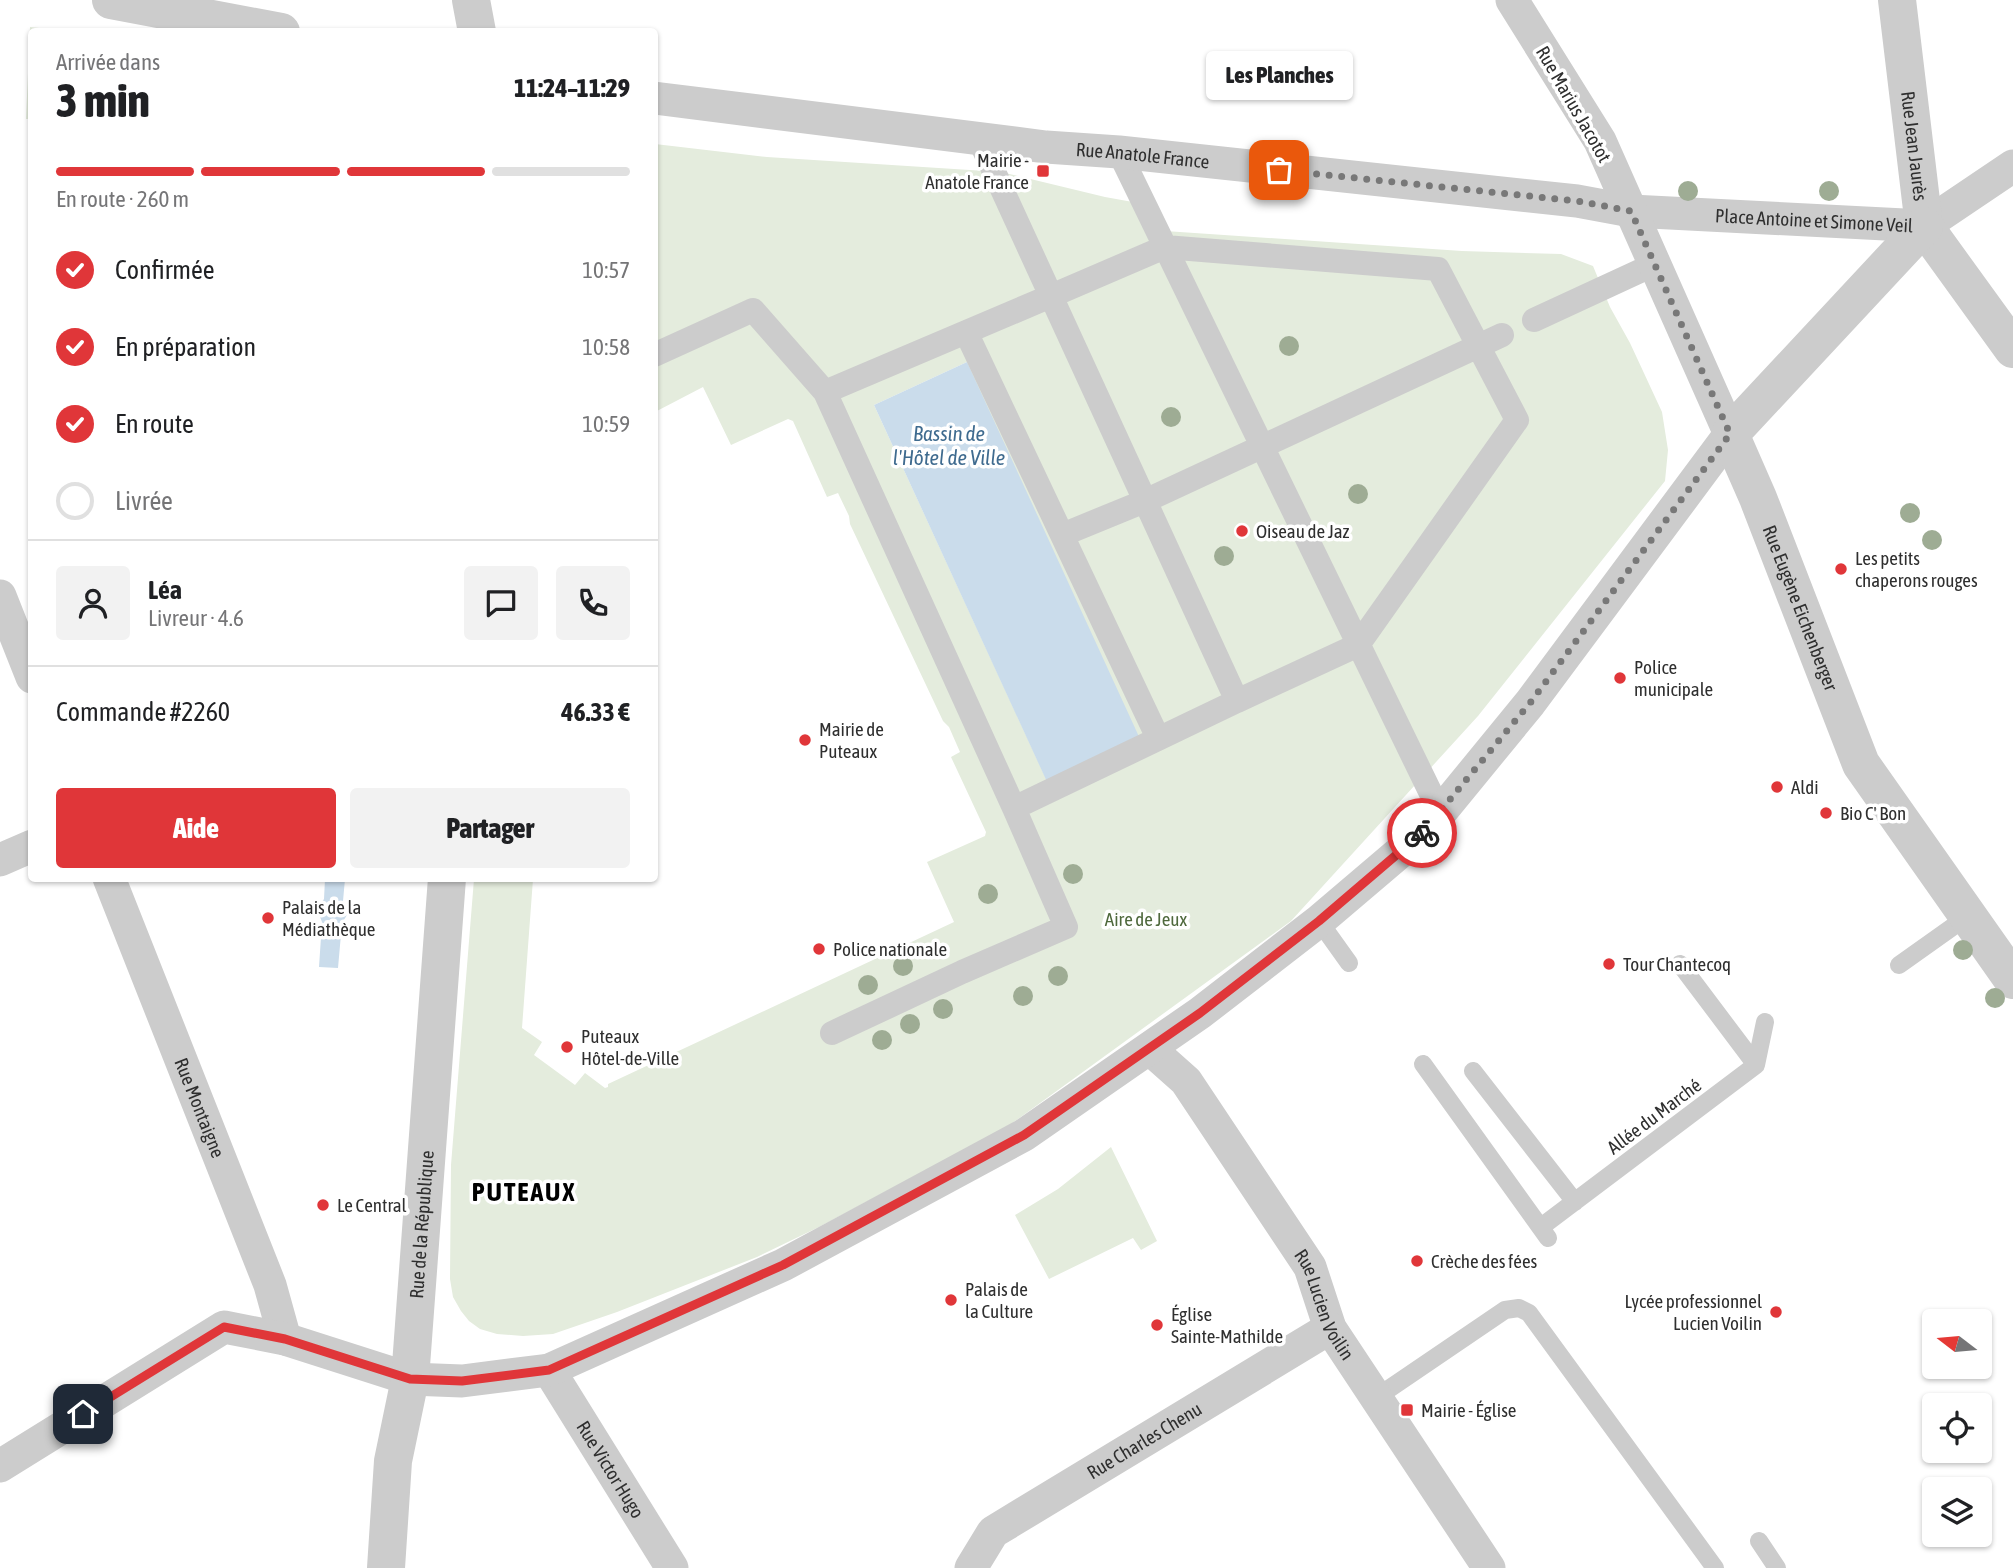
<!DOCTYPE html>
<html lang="fr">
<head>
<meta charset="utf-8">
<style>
	body { margin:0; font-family:"Asap Condensed",sans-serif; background:#f2f2f2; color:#202124; height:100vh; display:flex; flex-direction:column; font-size:26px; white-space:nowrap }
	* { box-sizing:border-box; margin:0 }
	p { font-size:23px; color:#757577 }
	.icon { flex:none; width:38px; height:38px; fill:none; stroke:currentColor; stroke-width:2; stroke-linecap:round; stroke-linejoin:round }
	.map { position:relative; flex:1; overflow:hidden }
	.sheet { position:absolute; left:28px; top:28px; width:630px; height:854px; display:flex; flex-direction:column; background:#fff; border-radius:7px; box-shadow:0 2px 5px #0004 }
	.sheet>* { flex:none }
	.needle { width:46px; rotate:286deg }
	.buttons { position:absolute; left:1922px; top:1309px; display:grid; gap:14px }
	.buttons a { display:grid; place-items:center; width:70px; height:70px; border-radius:7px; background:#fff; box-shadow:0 2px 5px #0004; font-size:35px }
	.pin { position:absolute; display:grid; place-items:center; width:60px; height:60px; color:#fff; margin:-30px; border-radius:14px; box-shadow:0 4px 10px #0006 }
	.courier { position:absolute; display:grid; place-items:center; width:70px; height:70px; margin:-35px; border:5px solid #e03639; border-radius:50%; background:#fff; color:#222; box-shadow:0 2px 9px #0007 }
	.bubble { position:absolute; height:49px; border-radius:7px; background:#fff; box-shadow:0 2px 5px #0004; font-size:23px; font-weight:800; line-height:49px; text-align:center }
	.overview em { font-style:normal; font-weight:800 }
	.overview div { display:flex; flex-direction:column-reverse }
	.overview { display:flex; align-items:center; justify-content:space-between; height:119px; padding:0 28px }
	h1 { font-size:46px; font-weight:800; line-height:52px }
	.bar { display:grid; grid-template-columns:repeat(4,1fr); gap:10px 7px; align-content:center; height:84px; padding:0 28px }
	.bar i { height:9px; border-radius:5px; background:#e0e0e0 }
	.bar .selected { background:#e03639 }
	.bar p { grid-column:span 4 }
	.line { display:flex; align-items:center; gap:18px; padding:0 28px; border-top:2px solid #e0e0e0 }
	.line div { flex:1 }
	.round { display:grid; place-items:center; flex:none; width:74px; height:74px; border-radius:7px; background:#f2f2f2 }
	ol { padding:0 28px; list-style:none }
	li { display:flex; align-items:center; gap:21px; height:77px }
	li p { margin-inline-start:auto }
	li .icon { padding:7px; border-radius:50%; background:#e03639; color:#fff; stroke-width:4 }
	li:last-child { color:#757577 }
	li i { width:38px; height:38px; border:4px solid #e0e0e0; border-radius:50% }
	.button { display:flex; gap:14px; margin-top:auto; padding:14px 28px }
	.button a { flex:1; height:80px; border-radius:7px; background:#e03639; color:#fff; font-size:28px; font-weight:800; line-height:80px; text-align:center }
	.button a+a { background:#f2f2f2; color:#202124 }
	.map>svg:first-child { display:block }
</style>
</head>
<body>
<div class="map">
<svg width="2013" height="1568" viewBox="0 0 2013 1568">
	<rect width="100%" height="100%" fill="#fff"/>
	<path fill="#e4ecdd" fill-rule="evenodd" d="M30 27 68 31 32 32 31 119H26Z
		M655 144 767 157 1001 172 1105 197 1155 206 1165 231 1462 251 1561 254 1593 266 1610 307 1630 343 1662 412 1668 450 1665 481 1478 716 1291 921 1007 1127 819 1227 757 1257 617 1312 553 1334 523 1336 497 1334 480 1329 469 1321 461 1311 453 1297 450 1279 451 1165 474 879H533L522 1028 542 1042 534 1055 575 1085 585 1073 605 1088 608 1087V1084L954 922 927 862 985 836 986 832 951 757 960 752 949 727 943 721 850 524 849 516 838 493 827 497 793 421 788 419 731 445 703 387 655 412ZM967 362 1048 783 874 405Z
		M1111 1147 1157 1241 1141 1250 1133 1238 1049 1279 1015 1215 1058 1189Z"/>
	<path fill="#cadceb" d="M967 362 1141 741 1048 784 874 405Z
		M325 879H345L343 901 347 915 342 923 338 968 319 967 322 922 317 909 324 899Z"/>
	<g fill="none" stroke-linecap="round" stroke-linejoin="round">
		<path stroke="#ccc" stroke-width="18" d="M1319 921 1349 963
			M1680 964 1756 1065
			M1899 965 1968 916
			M1423 1064 1548 1238
			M1473 1071 1575 1202
			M1541 1227 1756 1065 1765 1022
			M1377 1397 1505 1310 1519 1308 1529 1313 1715 1568
			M1759 1541 1777 1568"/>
		<path stroke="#ccc" stroke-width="24" d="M979 139 1051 296 1165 247 1438 269 1517 420 1358 645 1237 701
			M1119 152 1440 812
			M1534 320 1655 264
			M966 332 1158 738
			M654 355 753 310 825 392 1051 296 1237 701 1014 808 1066 927 962 972 832 1033
			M825 392 1014 808
			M1062 535 1145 501 1502 335"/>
		<g stroke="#ccc" stroke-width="33">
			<path id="s1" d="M654 98 1046 147 1119 152 1577 201 1631 211 1924 226 2013 166"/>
			<path d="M0 596 32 677"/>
			<path d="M0 860 32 846"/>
			<path id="s2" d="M109 878 270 1285 285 1339"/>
			<path id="s3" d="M1150 1049 1186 1081 1310 1267 1330 1328 1489 1568"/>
			<path id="s4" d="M549 1370 672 1568"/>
			<path d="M0 1466 224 1327 285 1339 410 1379 462 1381 549 1370 783 1265 1024 1135 1200 1013 1319 921 1426 830 1530 703 1730 434 1600 141 1512 0"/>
			<path id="s5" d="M971 1568 993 1532 1330 1328"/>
		</g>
		<g stroke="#ccc" stroke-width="38">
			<path d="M111 0 281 32"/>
			<path d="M471 0 477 32"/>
			<path id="s6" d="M1897 0 1924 226 2013 349"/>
			<path id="s7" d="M1924 226 1730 434 1758 498 1861 764 2013 980"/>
			<path id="s8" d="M386 1568 393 1461 410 1379 447 878"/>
		</g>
	</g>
	<g fill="#9eac94">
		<circle cx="1688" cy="191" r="10"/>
		<circle cx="1829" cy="191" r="10"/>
		<circle cx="1289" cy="346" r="10"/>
		<circle cx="1171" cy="417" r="10"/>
		<circle cx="1358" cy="494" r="10"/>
		<circle cx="1910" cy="513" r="10"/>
		<circle cx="1932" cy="540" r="10"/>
		<circle cx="1224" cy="556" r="10"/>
		<circle cx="1073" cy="874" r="10"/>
		<circle cx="988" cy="894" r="10"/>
		<circle cx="1963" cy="950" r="10"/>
		<circle cx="903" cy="966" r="10"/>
		<circle cx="1058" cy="976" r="10"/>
		<circle cx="868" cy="985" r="10"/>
		<circle cx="1023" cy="996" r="10"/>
		<circle cx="1995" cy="998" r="10"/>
		<circle cx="943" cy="1009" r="10"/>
		<circle cx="910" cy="1024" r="10"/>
		<circle cx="882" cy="1040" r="10"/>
	</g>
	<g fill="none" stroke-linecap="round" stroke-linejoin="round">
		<path stroke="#787878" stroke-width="7" stroke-dasharray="0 12.6" d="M1279 170 1577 201 1631 211 1730 434 1530 703 1422 833"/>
		<path stroke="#e03639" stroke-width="9" d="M83 1414 224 1327 285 1339 410 1379 462 1381 549 1370 783 1265 1024 1135 1200 1013 1319 921 1422 833"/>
	</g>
	<g fill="#e03639" stroke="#fff" stroke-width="2.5">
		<rect x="1036" y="164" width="14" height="14" rx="3.5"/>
		<circle cx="1242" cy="531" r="7"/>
		<circle cx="1841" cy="569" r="7"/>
		<circle cx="1620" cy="678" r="7"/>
		<circle cx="805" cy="740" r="7"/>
		<circle cx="1777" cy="787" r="7"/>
		<circle cx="1826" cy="813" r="7"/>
		<circle cx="268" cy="918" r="7"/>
		<circle cx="819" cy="949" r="7"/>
		<circle cx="1609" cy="964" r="7"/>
		<circle cx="567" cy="1047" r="7"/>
		<circle cx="323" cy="1205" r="7"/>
		<circle cx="1417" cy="1261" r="7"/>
		<circle cx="951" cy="1300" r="7"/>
		<circle cx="1776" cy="1312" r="7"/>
		<circle cx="1157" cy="1325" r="7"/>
		<rect x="1400" y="1403" width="14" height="14" rx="3.5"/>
	</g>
	<g text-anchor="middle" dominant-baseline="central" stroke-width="7" stroke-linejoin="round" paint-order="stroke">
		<g font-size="19" fill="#2f2f2f" stroke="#fff">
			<text transform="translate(1574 104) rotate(60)">Rue Marius Jacotot</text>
			<text stroke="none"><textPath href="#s6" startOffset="147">Rue Jean Jaurès</textPath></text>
			<text stroke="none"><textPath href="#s1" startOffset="492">Rue Anatole France</textPath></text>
			<text stroke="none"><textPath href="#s1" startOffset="1167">Place Antoine et Simone Veil</textPath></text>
			<text stroke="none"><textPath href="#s7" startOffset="472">Rue Eugène Eichenberger</textPath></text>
			<text stroke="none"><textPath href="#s2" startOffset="247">Rue Montaigne</textPath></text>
			<text transform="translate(1654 1116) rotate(-37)">Allée du Marché</text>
			<text stroke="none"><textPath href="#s8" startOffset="346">Rue de la République</textPath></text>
			<text stroke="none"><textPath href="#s3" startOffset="312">Rue Lucien Voilin</textPath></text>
			<text stroke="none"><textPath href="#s5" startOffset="219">Rue Charles Chenu</textPath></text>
			<text stroke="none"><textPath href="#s4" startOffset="117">Rue Victor Hugo</textPath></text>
		</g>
		<g font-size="19" fill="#2f2f2f" stroke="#fff" text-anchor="start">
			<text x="1029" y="160" text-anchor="end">Mairie -<tspan x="1029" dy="22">Anatole France</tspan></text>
			<text x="1256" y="531">Oiseau de Jaz</text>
			<text x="1855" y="558">Les petits<tspan x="1855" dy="22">chaperons rouges</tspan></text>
			<text x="1634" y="667">Police<tspan x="1634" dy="22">municipale</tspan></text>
			<text x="819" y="729">Mairie de<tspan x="819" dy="22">Puteaux</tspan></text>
			<text x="1791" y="787">Aldi</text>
			<text x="1840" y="813">Bio C' Bon</text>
			<text x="282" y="907">Palais de la<tspan x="282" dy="22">Médiathèque</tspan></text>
			<text x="833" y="949">Police nationale</text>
			<text x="1623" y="964">Tour Chantecoq</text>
			<text x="581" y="1036">Puteaux<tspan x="581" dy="22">Hôtel-de-Ville</tspan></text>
			<text x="337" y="1205">Le Central</text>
			<text x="1431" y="1261">Crèche des fées</text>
			<text x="965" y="1289">Palais de<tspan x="965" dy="22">la Culture</tspan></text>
			<text x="1762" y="1301" text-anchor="end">Lycée professionnel<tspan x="1762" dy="22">Lucien Voilin</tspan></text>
			<text x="1171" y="1314">Église<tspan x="1171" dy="22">Sainte-Mathilde</tspan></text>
			<text x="1421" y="1410">Mairie - Église</text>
		</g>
		<g font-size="19" fill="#4f693d" stroke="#fff">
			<text x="1146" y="919">Aire de Jeux</text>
		</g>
		<g font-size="21" font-style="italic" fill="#3f6b8f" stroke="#fff">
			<text x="949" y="433">Bassin de<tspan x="949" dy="24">l'Hôtel de Ville</tspan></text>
		</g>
		<g font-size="26" font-weight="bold" letter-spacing="2" fill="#000" stroke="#fff">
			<text x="524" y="1192">PUTEAUX</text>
		</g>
	</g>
</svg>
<div class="buttons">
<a><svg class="needle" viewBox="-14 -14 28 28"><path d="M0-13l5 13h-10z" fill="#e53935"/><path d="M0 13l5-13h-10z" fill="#757577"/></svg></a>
<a><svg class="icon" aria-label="locate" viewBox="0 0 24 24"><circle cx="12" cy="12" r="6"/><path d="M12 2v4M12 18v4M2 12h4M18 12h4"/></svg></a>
<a><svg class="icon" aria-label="layers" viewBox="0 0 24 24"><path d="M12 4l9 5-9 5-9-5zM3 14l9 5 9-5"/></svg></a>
</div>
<div class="pin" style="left:1279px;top:170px;background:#ea580c"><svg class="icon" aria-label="bag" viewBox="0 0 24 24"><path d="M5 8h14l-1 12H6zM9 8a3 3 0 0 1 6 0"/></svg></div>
<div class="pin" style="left:83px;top:1414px;background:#1f2937"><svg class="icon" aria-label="home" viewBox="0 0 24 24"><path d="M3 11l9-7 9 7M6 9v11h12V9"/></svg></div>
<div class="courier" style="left:1422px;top:833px"><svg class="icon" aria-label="bike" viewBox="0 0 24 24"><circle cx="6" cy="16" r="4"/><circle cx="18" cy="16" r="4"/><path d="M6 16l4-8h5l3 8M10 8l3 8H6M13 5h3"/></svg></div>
<div class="bubble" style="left:1206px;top:51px;width:147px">Les Planches</div>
<section class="sheet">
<div class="overview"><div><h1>3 min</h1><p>Arrivée dans</p></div><em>11:24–11:29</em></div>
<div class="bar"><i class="selected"></i><i class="selected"></i><i class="selected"></i><i></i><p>En route · 260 m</p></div>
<ol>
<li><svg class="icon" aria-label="check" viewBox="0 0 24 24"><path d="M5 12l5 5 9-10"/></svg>Confirmée<p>10:57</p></li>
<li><svg class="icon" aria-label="check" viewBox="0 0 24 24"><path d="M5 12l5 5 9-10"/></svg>En préparation<p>10:58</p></li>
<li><svg class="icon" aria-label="check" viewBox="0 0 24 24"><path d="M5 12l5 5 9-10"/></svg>En route<p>10:59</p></li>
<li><i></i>Livrée</li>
</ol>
<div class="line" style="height:126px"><a class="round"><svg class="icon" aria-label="person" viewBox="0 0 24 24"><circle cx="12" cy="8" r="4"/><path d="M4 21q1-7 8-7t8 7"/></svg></a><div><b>Léa</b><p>Livreur · 4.6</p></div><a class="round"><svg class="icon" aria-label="chat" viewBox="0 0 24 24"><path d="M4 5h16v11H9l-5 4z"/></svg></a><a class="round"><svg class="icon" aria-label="phone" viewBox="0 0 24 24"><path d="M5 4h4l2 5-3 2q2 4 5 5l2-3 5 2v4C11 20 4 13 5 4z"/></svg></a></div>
<div class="line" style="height:91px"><div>Commande #2260</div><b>46.33 €</b></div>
<div class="button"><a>Aide</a><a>Partager</a></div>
</section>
</div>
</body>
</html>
